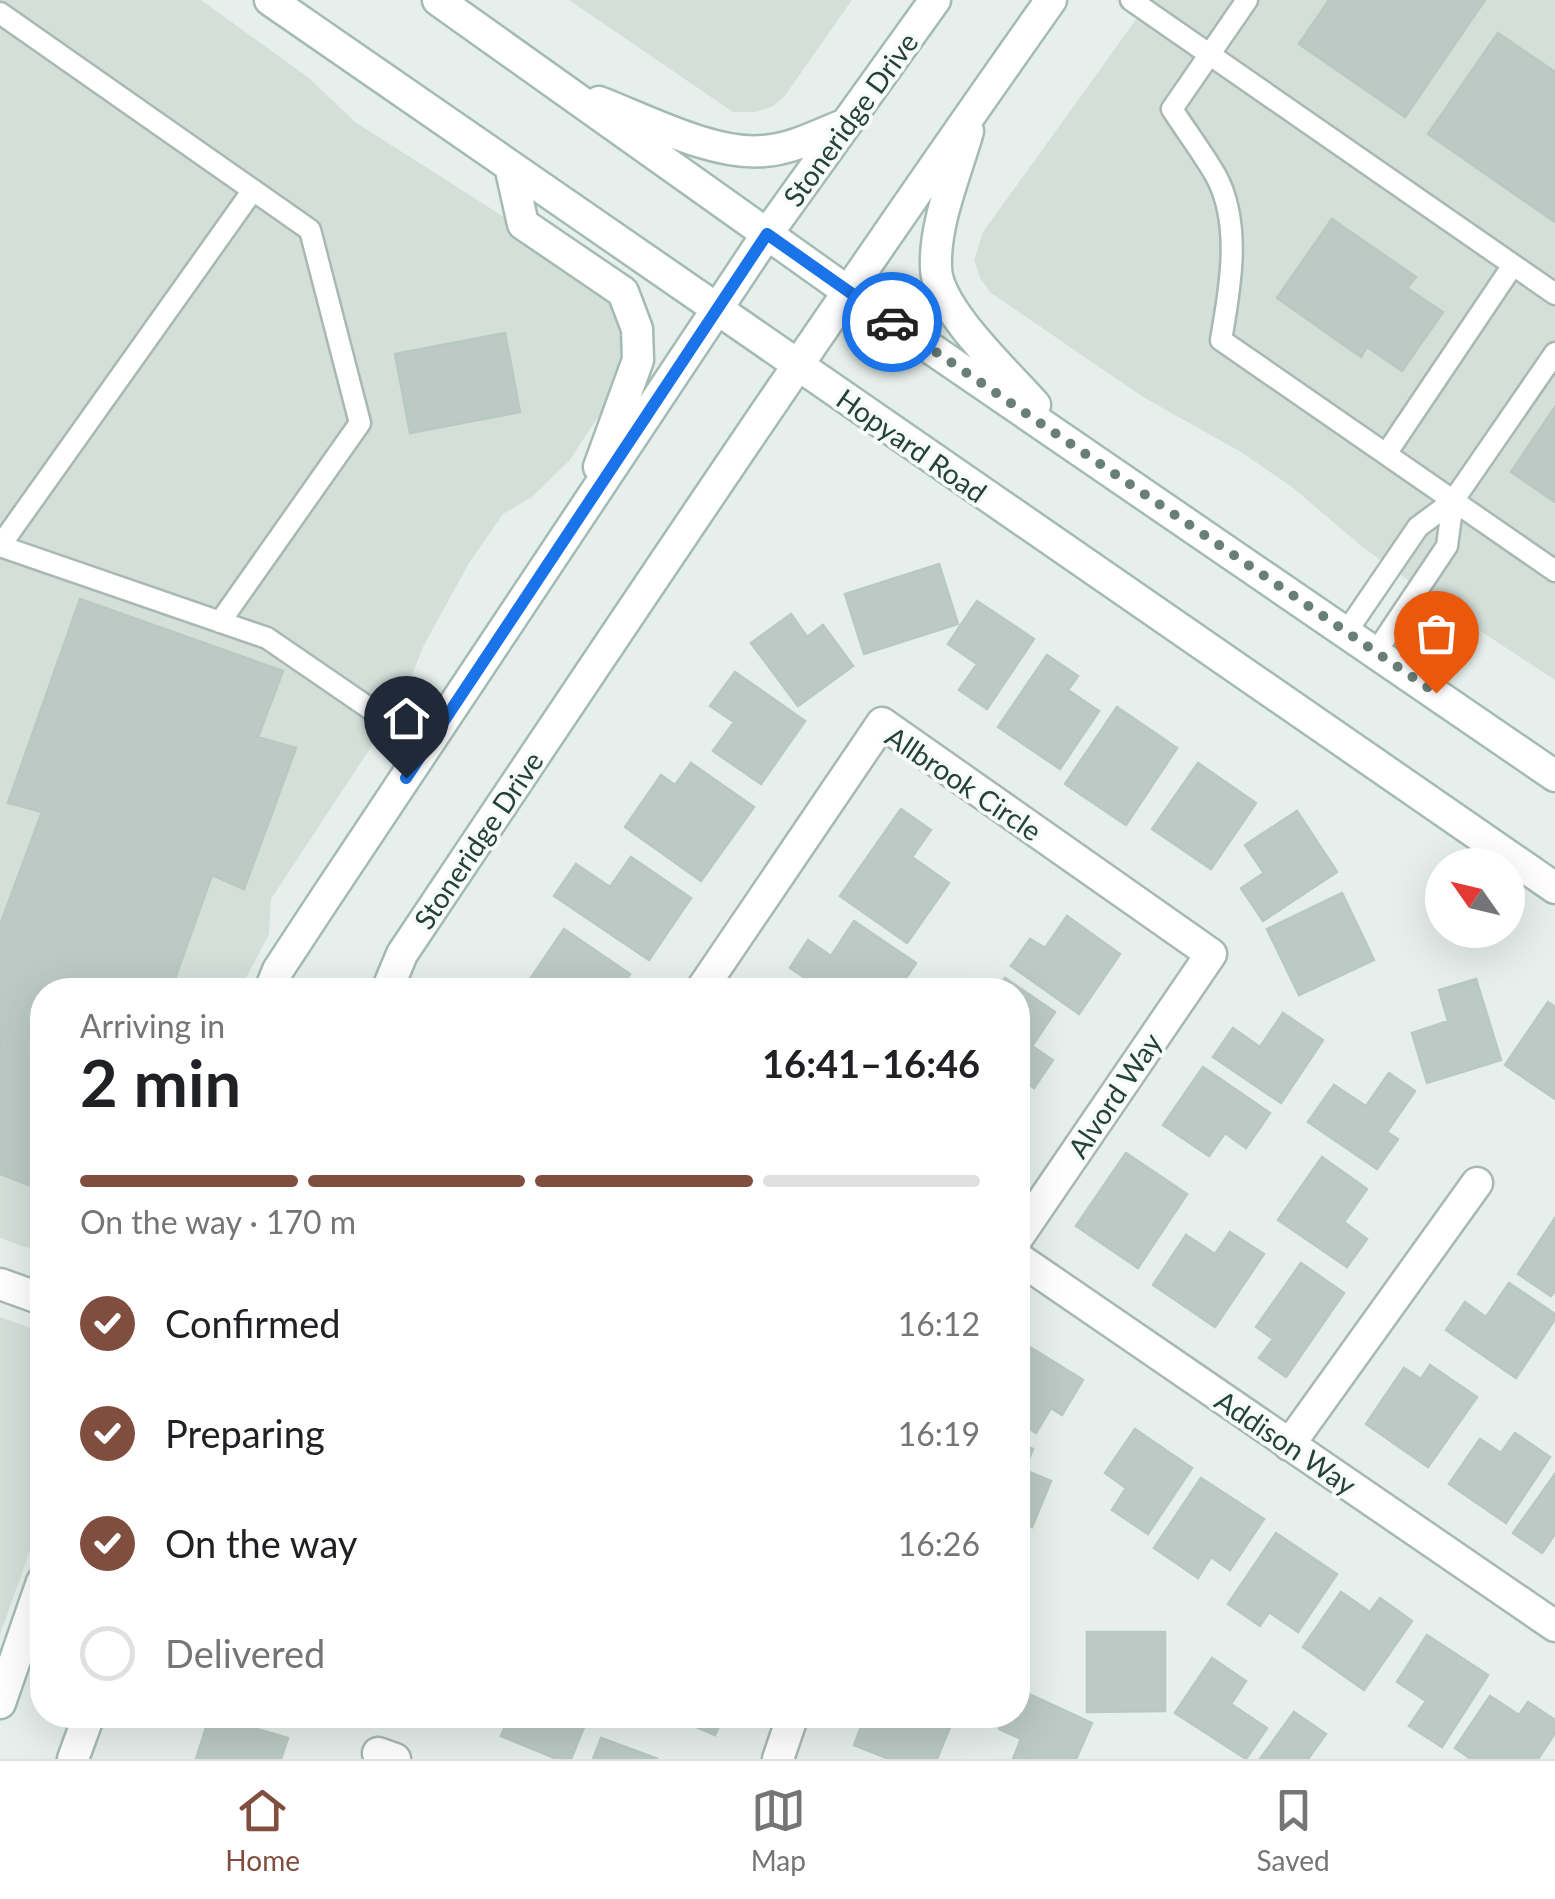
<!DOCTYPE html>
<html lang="en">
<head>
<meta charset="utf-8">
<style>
	body { margin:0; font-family:Lato,sans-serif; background:#f6f6f6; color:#202124; height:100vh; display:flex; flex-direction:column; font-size:38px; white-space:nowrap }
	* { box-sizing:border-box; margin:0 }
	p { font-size:32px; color:#757577 }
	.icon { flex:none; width:55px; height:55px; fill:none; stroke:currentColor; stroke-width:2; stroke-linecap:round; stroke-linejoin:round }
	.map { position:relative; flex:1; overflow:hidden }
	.panel { position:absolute; left:30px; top:978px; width:1000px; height:750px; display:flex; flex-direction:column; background:#fff; border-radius:40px; box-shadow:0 10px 40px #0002 }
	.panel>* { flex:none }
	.needle { width:65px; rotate:304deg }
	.controls { position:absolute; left:1425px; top:848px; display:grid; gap:20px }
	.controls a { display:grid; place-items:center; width:100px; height:100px; border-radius:50%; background:#fff; box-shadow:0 10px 40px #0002; font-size:50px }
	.pin { position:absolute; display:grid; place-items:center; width:85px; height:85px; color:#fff; margin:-102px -42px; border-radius:50% 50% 50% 0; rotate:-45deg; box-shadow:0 0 10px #0007 }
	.pin .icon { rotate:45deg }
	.courier { position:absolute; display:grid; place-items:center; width:100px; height:100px; margin:-50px; border:8px solid #1a73e8; border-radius:50%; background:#fff; color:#222; box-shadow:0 2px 12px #0007 }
	.head em { font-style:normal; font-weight:700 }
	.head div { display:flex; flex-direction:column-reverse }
	.head { display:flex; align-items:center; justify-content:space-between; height:170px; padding:0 50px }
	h1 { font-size:65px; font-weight:700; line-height:75px }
	.bar { display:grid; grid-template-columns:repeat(4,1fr); gap:15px 10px; align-content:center; height:120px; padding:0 50px }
	.bar i { height:12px; border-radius:8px; background:#e0e0e0 }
	.bar .active { background:#7f4e3f }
	.bar p { grid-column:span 4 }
	ol { padding:0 50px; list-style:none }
	li { display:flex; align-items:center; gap:30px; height:110px }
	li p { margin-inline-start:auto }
	li .icon { padding:10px; border-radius:50%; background:#7f4e3f; color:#fff; stroke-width:4 }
	li:last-child { color:#757577 }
	li i { width:55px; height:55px; border:5px solid #e0e0e0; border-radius:50% }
	.menu { display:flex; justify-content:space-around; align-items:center; height:140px; border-top:2px solid #e0e0e0; background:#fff; font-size:28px; color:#757577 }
	.menu a { display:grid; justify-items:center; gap:5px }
	.menu .active { color:#7f4e3f }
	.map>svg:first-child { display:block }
</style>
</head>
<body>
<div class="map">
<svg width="1555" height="1759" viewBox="0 0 1555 1759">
	<rect width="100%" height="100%" fill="#e6efeb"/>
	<path fill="#d4dfda" d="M0 0H201L309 78 355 122 573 261 620 305 629 352 608 402 569 461 532 497 503 514 469 563 424 645 411 677 369 750 271 899 269 934 240 990H42V1253L0 1238Z
		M569 0H852L784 97 773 106 755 112H733Z
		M1150 0H1555V680L1453 613 1364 548 1292 487 1241 452 1143 397 991 293 980 278 974 260 983 232Z
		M0 1317 42 1332V1517L0 1635Z"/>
	<path fill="#bbcac4" stroke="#b8c9c2" stroke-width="2.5" d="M1329 0H1485L1405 117 1299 44Z
		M1498 33 1555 72V222L1428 134Z
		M1332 219 1416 277 1407 288 1443 312 1402 371 1367 347 1361 357 1277 298Z
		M505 333 520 412 410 433 395 354Z
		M1555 407V502L1511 472Z
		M939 564 958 624 864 654 845 594Z
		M80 599 283 671 258 737 296 748 244 889 212 875 171 990H42V1190L0 1174V925L42 812 8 803Z
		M977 601 1034 639 987 709 959 690 977 664 948 644Z
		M791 614 807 637 823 625 853 666 798 706 751 643Z
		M1047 655 1078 676 1068 690 1099 711 1060 769 998 727Z
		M735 672 805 721 761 784 713 751 734 722 710 706Z
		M1117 707 1177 748 1126 825 1065 784Z
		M691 763 754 807 701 881 625 827 661 775 675 785Z
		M1198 763 1256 803 1211 869 1152 829Z
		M901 809 931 830 912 857 949 883 907 943 840 896Z
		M1297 811 1337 872 1263 921 1241 888 1264 873 1245 845Z
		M631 857 691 898 649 960 554 896 576 864 610 887Z
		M1342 893 1374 960 1299 995 1267 929Z
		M1067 916 1120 954 1079 1014 1011 966 1030 939 1045 948Z
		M854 921 916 963 898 990H823L790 968 808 940 831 956Z
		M564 929 630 974 619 990 524 988Z
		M1005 978 1055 1012 1032 1046 1053 1060 1034 1088 1018 1077V990H997Z
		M1476 979 1501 1060 1427 1083 1412 1033 1448 1021 1439 990Z
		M1548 1002 1555 1007V1099L1505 1065Z
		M1283 1013 1323 1040 1281 1103 1213 1057 1233 1028 1260 1047Z
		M1203 1067 1270 1113 1246 1148 1225 1133 1209 1156 1163 1125Z
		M1389 1073 1415 1091 1387 1132 1398 1139 1377 1169 1308 1122 1334 1085 1366 1106Z
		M1126 1153 1187 1194 1138 1268 1076 1226Z
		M1322 1157 1367 1189 1344 1222 1367 1239 1347 1267 1278 1220Z
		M1555 1218V1291L1551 1296 1518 1274Z
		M1230 1232 1264 1254 1215 1327 1153 1285 1186 1235 1215 1254Z
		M1301 1263 1344 1293 1286 1377 1259 1358 1273 1339 1256 1327Z
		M1509 1283 1555 1314V1319L1516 1378 1446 1330 1465 1302 1486 1317Z
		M1025 1344 1083 1380 1062 1415 1051 1408 1036 1433 1018 1421V1357Z
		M1430 1365 1477 1397 1428 1467 1366 1424 1404 1368 1421 1379Z
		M1135 1429 1192 1468 1148 1534 1112 1510 1126 1488 1105 1473Z
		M1515 1433 1550 1457 1506 1523 1449 1484 1480 1439 1501 1453Z
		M1018 1443 1033 1449 1024 1470 1051 1481 1032 1527 1018 1521Z
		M1555 1474V1534L1542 1553 1513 1533Z
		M1201 1478 1264 1519 1230 1570 1211 1557 1198 1578 1154 1548Z
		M1276 1533 1337 1574 1298 1632 1269 1612 1260 1626 1228 1604Z
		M1341 1592 1370 1612 1380 1598 1412 1621 1364 1690 1303 1647Z
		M1087 1632H1165V1711L1087 1712Z
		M1427 1635 1488 1675 1442 1747 1409 1726 1426 1701 1397 1682Z
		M1212 1658 1246 1681 1231 1704 1267 1728 1246 1759 1175 1713Z
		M1018 1689 1092 1723 1076 1759H1013L1021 1739 999 1729 1006 1715H1018Z
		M1490 1696 1519 1715 1528 1702 1555 1720V1733L1538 1759H1471L1455 1748Z
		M1294 1712 1326 1734 1308 1759H1260Z
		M210 1715 288 1738 281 1759H196Z
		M510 1715H589L571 1759H557L501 1736Z
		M669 1715H724L715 1735Z
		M886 1715H955L937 1759H889L854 1745 865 1717 882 1724Z
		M601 1738 658 1759H593Z"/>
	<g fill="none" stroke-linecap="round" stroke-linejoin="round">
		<g stroke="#a8b8b2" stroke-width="25">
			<path id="lane" d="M1131 0 1555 294
				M1247 0 1172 109C1186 131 1203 153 1216 176 1242 224 1230 289 1221 340L1555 571
				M0 13 310 230 360 423 220 622
				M1386 454 1513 265
				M0 546 267 638 426 747
				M0 546 253 190
				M1347 631 1418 527 1453 501 1555 353
				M1376 652 1447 546 1453 501"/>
		</g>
		<g stroke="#a8b8b2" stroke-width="35">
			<path id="street" d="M701 990 882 723 1211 954 1018 1237
				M1018 1258 1555 1626
				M0 1284 42 1299
				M1289 1445 1477 1183
				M378 1753 395 1759
				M778 1759 793 1715"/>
		</g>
		<g stroke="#a4bbb3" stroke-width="35">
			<path id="secondary" d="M270 0 1555 888
				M438 0 847 291 1555 776
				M599 102C646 120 714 156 764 151 793 149 820 134 846 124
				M968 131C956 174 934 223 936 268 937 309 1007 373 1035 405
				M510 166 523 224 623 292 637 329 638 360 599 467
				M270 990 278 970 324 900 767 234 935 0
				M387 990 402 954C616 634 829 314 1051 0
				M0 1703 42 1582
				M73 1759 89 1715"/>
		</g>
		<use href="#lane" stroke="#fff" stroke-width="20"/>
		<use href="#street" stroke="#fff" stroke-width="30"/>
		<use href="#secondary" stroke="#fff" stroke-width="30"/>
	</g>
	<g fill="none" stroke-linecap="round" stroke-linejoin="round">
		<path stroke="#687f78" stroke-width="10" stroke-dasharray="0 18" d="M892 322 1436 693"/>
		<path stroke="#1a73e8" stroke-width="12" d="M406 778 767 234 892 322"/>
	</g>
	<g text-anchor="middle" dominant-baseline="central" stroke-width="8" stroke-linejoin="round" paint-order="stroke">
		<g font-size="28" fill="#24423a" stroke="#f7fbf9">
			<text transform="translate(850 119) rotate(-54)">Stoneridge Drive</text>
			<text transform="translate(912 445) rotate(35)">Hopyard Road</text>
			<text transform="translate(964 783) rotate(34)">Allbrook Circle</text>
			<text transform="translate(478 840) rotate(-56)">Stoneridge Drive</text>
			<text transform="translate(1114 1095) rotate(-56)">Alvord Way</text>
			<text transform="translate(1286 1442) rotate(34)">Addison Way</text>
		</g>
	</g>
</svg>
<div class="controls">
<a><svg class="needle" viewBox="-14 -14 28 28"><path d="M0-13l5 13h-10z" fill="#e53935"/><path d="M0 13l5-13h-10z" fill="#757577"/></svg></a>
</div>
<div class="pin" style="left:1436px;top:693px;background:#ea580c"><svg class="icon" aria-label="bag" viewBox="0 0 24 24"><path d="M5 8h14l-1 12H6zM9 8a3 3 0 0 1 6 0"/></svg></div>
<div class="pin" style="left:406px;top:778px;background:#1f2937"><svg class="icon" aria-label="home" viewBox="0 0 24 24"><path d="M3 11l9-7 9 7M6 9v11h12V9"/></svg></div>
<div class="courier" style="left:892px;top:322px"><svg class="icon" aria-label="car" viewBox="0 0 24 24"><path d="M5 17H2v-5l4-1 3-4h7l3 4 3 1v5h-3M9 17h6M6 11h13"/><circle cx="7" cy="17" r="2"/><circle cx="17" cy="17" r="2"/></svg></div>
<section class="panel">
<div class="head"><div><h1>2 min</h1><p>Arriving in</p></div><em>16:41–16:46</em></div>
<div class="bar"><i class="active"></i><i class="active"></i><i class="active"></i><i></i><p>On the way · 170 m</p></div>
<ol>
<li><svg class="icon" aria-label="check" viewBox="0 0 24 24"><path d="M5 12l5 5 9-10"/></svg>Confirmed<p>16:12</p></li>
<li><svg class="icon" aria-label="check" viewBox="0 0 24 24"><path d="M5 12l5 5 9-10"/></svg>Preparing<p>16:19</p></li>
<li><svg class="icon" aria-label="check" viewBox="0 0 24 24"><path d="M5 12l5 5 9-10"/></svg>On the way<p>16:26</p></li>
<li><i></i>Delivered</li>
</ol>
</section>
</div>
<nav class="menu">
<a class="active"><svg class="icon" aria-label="home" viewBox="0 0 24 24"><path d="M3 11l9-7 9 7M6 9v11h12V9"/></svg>Home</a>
<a><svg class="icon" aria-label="map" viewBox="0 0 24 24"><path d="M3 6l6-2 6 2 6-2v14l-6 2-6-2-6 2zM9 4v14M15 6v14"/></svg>Map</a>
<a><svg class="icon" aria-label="saved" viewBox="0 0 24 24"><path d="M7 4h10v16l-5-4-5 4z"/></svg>Saved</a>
</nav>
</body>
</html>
